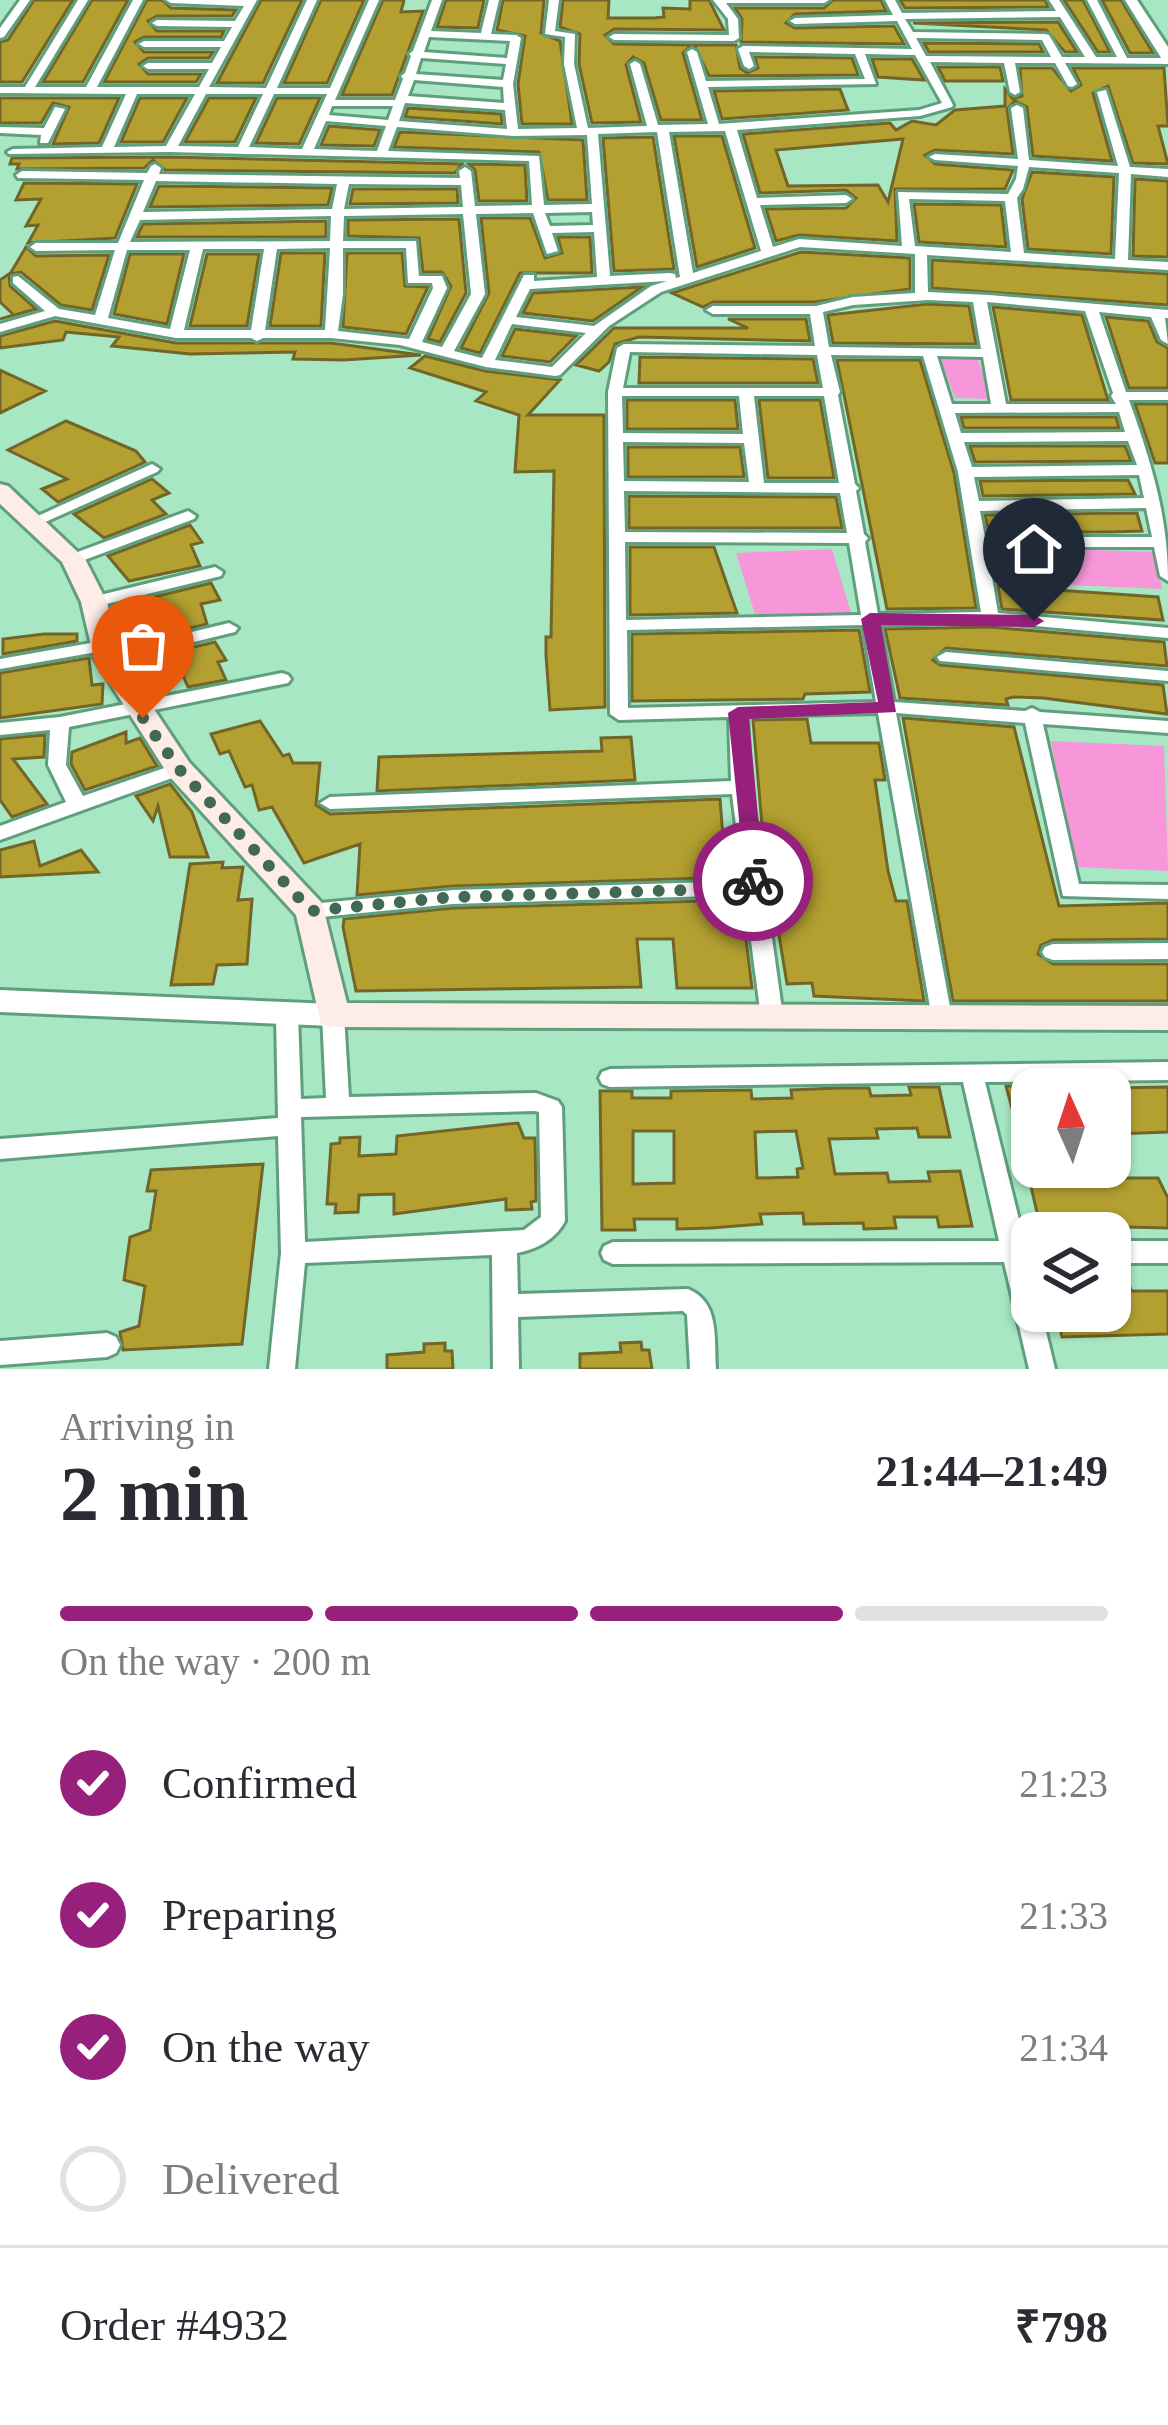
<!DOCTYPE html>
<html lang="en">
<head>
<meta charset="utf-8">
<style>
	body { margin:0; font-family:"Times New Roman",serif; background:#f7f7f7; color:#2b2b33; height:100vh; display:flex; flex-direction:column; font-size:45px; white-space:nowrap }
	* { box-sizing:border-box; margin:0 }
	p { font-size:39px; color:#7c7c81 }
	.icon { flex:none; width:66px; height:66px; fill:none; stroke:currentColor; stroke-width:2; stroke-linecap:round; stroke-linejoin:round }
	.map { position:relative; height:1369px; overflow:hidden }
	.details { display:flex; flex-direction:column; background:#fff; flex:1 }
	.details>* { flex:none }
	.needle { width:78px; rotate:357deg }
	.controls { position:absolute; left:1011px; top:1068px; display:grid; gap:24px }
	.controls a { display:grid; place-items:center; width:120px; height:120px; border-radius:24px; background:#fff; box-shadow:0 3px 9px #0004; font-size:60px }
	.pin { position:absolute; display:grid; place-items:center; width:102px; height:102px; color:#fff; margin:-123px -51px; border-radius:50% 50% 50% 0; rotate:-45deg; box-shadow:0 0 12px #0007 }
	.pin .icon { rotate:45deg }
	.courier { position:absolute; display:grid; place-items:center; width:120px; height:120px; margin:-60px; border:9px solid #96207c; border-radius:50%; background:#fff; color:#222; box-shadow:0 3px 15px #0007 }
	.headline em { font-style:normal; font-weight:700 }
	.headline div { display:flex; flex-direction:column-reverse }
	.headline { display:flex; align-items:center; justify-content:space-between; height:204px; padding:0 60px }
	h1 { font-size:78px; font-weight:700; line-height:90px }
	.bar { display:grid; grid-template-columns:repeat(4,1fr); gap:18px 12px; align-content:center; height:144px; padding:0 60px }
	.bar i { height:15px; border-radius:9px; background:#e1e1e2 }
	.bar .on { background:#96207c }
	.bar p { grid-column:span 4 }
	.line { display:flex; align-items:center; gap:30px; padding:0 60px; border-top:3px solid #e1e1e2 }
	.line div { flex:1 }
	ol { padding:0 60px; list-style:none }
	li { display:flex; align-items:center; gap:36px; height:132px }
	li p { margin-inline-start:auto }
	li .icon { padding:12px; border-radius:50%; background:#96207c; color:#fff; stroke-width:4 }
	li:last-child { color:#7c7c81 }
	li i { width:66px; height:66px; border:6px solid #e1e1e2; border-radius:50% }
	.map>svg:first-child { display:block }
</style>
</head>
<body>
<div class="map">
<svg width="1168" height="1369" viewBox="0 0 1168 1369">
	<rect width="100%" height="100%" fill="#a7e7c3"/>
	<path fill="#f896da" d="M940 358 978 360 992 399 955 398Z
		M1002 547 1154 552 1162 589 1003 582Z
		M832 549 851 613 755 614 736 553Z
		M1051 741 1164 746 1168 871 1074 867Z"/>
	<path fill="#b3a031" stroke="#716527" stroke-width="3" fill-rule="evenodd" d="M34 0H73L22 82H0V42L8 40Z
		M92 0H128L83 82H43Z
		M147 0H162L171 8 236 10 232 16H157L148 21 157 31H224L221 37H144L135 42 144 52H213L209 58H148L139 64 148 74H201L196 82H104Z
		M261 0H302L263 83H217Z
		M321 0H364L327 83H284Z
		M383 0H404L401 12 423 11 392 95H342Z
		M446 0H484L478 28 437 27Z
		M503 0H544L541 33 560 41 572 124H522L518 84 525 36 497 30Z
		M563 0H609L608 18H654L664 17 663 8 690 9V0H709L724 30 614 29 605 35 614 44 691 45 683 53 702 120H661L644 63 633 57 626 65 641 122 592 123 579 64 580 34 560 27Z
		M833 0H881L886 11 795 14 786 23 795 28 894 26 904 44 741 42 742 19 735 8H824Z
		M900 0H1045L1048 7 905 8Z
		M1064 0H1083L1110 52H1098Z
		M1102 0H1121L1153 53H1130Z
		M1058 22 1077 52H1065L1046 30 913 23Z
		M924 43 1039 44 1043 52H929Z
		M694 45H736L740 68 747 73 758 68 755 57 852 58 858 75 709 76Z
		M872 59H912L924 80 878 77Z
		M938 67H1000L1003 81H945Z
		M1020 68H1052L1071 91 1081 85 1073 68H1164L1168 126H1158L1168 164 1133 163 1108 86 1093 93 1112 161 1033 156 1027 107 1015 101 1007 109 1013 154 935 150 925 155 935 164 1013 170 1005 189H895L897 241 799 235 776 241 766 209 846 208 856 198 846 190 760 193 743 134 890 123 896 130 912 121 936 125 955 110 1005 106V89L1013 99 1022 96ZM903 139 888 202 878 185 788 186 776 150Z
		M840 89 848 110 722 119 714 91Z
		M0 98H119L99 143 53 144 69 107 53 103 41 123H0Z
		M140 98H187L163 142H121Z
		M209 98H256L235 142H185Z
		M277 98H320L299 144 256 143Z
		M408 108 501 114 502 124 405 117Z
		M329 126 380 130 374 146 321 145Z
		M400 132 583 140 587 200H548L539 152 394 147Z
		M674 136H722L755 248 697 267Z
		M653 137 674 269 614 271 603 138Z
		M170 157 462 164 455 173 165 170 153 160 144 168 17 169 19 164H10L12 158Z
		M469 164 525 165 527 201H479L475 170Z
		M1032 172 1114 177 1111 254 1028 249 1022 199Z
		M1135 179 1168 181V257L1133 256Z
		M24 183 137 184 115 238 28 243 38 225 26 226 41 199 16 200Z
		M159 186 332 188 328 205 150 207Z
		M353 189H457L458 203 350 204Z
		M914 204 1001 205 1006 247 919 242Z
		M481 218H530L545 258 562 253 558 237H590L592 273H520L480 353 461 348 489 293Z
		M459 219 466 293 440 342 428 339 451 286 442 272H423L419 238 348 236V220Z
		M326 221V237H137L143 224Z
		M26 247 36 256 109 255 92 310 61 305 21 272 10 274Z
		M801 252 910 258V289L815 302H713L703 307 672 293Z
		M281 253H325L321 326H270Z
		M347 253H402L405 286 428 287 406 334 343 327Z
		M130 254H184L167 324 114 314Z
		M207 254H259L247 326H190Z
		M932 260 1168 274V305L932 288Z
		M9 274 10 286 36 309 0 319 14 315 0 302V280Z
		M642 287 593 321 523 313 533 293Z
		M928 304 969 306 976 344 833 343 828 315Z
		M993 307 1082 315 1108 400H1011Z
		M1106 317 1148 321 1157 342 1168 348V388H1129Z
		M728 319H806L810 341 639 337 615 344 609 362 599 371 576 365 614 328H748Z
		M55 321 176 343H331L421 355 344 360 293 359 295 352 190 354 112 346 119 337 66 332 63 340 0 348V336Z
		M515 329 576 336 550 362 502 356Z
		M425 356 485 371 560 380 528 415H604L605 707 550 710 546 655V637H551L554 471 515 472 519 415 476 401 486 392 410 368Z
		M640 357 813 359 818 383H639Z
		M837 360H920L954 473 976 608 887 609Z
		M0 370 45 391 0 413Z
		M627 400H735L738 429H627Z
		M759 400H820L834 478H768Z
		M1135 404H1168V463H1155Z
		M961 417H1116L1119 428H964Z
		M66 421 136 451 145 462 58 502 42 489 67 479 8 450Z
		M970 446H1125L1131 461 975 462Z
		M628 447H740L744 477H628Z
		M152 479 169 493 152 500 166 514 104 538 74 514Z
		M1128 480 1135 494 983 496 980 481Z
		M629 496 836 497 842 528H629Z
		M1137 513 1142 531 1108 532H989L985 515Z
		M190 525 202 542 191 545 200 566 129 581 108 556Z
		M630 547H714L737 613 630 615Z
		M211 583 220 600 201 604 207 624 136 641 133 629 157 617 146 599Z
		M998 586 1158 597 1163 620 1002 609Z
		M990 627 1164 642 1167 666 946 648 933 660 940 665 1163 685 1167 714 1043 698 1013 697 1006 699 1008 705 900 698 885 629Z
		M859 630 870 692 805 694 803 699 632 701V634Z
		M44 634H77V641L3 654V639Z
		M215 642 226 660 218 662 226 680 188 687 181 671 167 676 152 657Z
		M89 658 92 685 103 684 102 704 0 718V673Z
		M903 718 1014 727 1059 906 1168 903V939L1053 940 1041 945 1038 954 1053 964H1168V1001H953Z
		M807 719 811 743H879L885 780H875L888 871 896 901H907L924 1001 814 996 812 983 787 984 763 837 753 720Z
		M260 721 283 756 289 754 293 763H320L316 805 330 814 720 799 723 837H733L738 877 453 886 357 895 360 844 304 863 272 807 259 810 252 785 245 787 229 751 220 754 211 734Z
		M126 732V743L140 738 157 766 85 790 71 764 72 752Z
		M45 735 44 757 13 759 47 804 12 817 0 800V739Z
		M631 737 635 780 377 791 379 757 602 751 601 738Z
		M170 784 192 812 208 857H170L158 806 153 821 136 796Z
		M34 841 40 866 81 850 98 872 0 877V850Z
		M223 862 222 868 243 867 238 900 252 899 247 964 217 965 213 984 171 985 190 864Z
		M741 900 752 988H677L673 939H637L641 987 356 991 343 927 344 919 453 908Z
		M1006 1086H1032V1159L1026 1160Z
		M909 1087H939L950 1137H919L917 1128 876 1129 878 1138 829 1139 835 1174 887 1173 889 1182 930 1181 928 1172 960 1171 972 1226 939 1227 937 1217H894L896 1228 864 1229 863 1223 804 1224 803 1213 760 1214 762 1224 711 1228 677 1229V1219H634L635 1230H602L600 1091H632V1098H671V1091L751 1090 752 1099 792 1098 791 1090 838 1088H869L871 1096 911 1095ZM633 1131H674V1183L633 1184ZM796 1131 803 1168 797 1169 798 1177 757 1178 755 1132Z
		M1168 1087V1132L1116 1134 1110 1088Z
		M518 1123 524 1138H535L536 1201 531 1202 532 1209 506 1210V1199L394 1214V1194L359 1195 358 1212 335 1213 336 1204H327L331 1144 340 1143V1138L360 1137 359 1156 396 1154 397 1136Z
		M263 1164 242 1344 123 1350 120 1332 139 1326 145 1286 124 1280 130 1237 150 1230 156 1191H147L151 1170Z
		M1029 1178H1158L1168 1198V1228L1040 1225Z
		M1110 1280H1128L1131 1291H1168V1334L1062 1337 1056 1311H1110Z
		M641 1342 642 1350H649L652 1369H580V1354L621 1352 620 1343Z
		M445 1343V1351H452L453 1369H387V1355L424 1352V1344Z"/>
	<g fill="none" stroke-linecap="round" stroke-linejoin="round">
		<g stroke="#609f7d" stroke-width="6">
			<path id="minor" d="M20 0H30L4 37 0 38V28Z
				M78 0H88L35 87H86L133 0H143L97 87H199L209 69H148L143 66 148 63H212L221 47H144L139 44 144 41H224L232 27 157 26 152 23 157 20 235 21 244 6 171 3 166 0H257L209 87 266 88 307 0H317L277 88H330L369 0H379L335 100H395L403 79 401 76 405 73 411 56 409 54 413 51 432 0H442L431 31 481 33 489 0H499L491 34 516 35 521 38 513 84 518 129 577 128 564 64 565 37 545 34 549 0H559L555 31 575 34 574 64 588 128 647 126 630 64 635 61 640 64 658 125 708 124 687 52 692 49 697 52 706 81 865 79 855 54 749 52 754 66 749 69 744 66 738 49 743 46 912 49 897 21 795 24 790 21 795 18 893 15 885 0H895L902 13 1056 11 1049 0H1059L1096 57H1117L1087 0H1097L1127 58H1168V64L1065 63 1077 84 1072 87 1068 86 1055 63H1015L1020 92 1015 95 1010 92 1004 63 930 62 953 105 952 107 920 116 737 130 757 198 846 195 852 199 846 203 760 205 773 247 799 239 902 246 898 192 1008 194 1016 179 1018 166 935 160 929 157 935 154 1018 159 1011 108 1017 105 1023 108 1029 160 1118 166 1097 92 1106 90 1130 167 1168 169V177L1131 174 1128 260 1168 262V270L927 255 928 292 989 295 1168 310V318H1165L1168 344 1161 340 1151 317 1099 312 1126 392H1168V400H1129C1151 462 1168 515 1168 581L1160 576 1154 547H987L998 613 1168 628V638L990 622 880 625 894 702 1025 711 1032 708 1040 712 1168 721V733L1043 724 1079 884 1168 885V899L1063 896 1025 723 896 713 952 1018 949 1024 941 1026 933 1024 878 713 747 716 751 787 783 1017 780 1023 772 1025 764 1023 761 1017 745 895 453 904 311 918 304 916 301 911 304 906 311 904 453 890 743 881 732 794 330 809 320 803 330 797 731 781 729 717 619 720 610 714 608 392 617 348 624 344 815 346 810 314H713L706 310 713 306H816L853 297 915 293V254L800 247 661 292 609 326 560 375 555 376 486 367 400 345 331 338H263L257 341 251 338H176L55 316 0 332V324L45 311 13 283V277L18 276 59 309 95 315 115 250 36 251 30 247 36 243H118L144 180 18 178 16 175 22 171 147 173 151 166 155 164 161 168 159 174 460 178 459 171 465 167 471 171 475 206 532 205 529 161 170 152 9 154 7 152 13 149 102 147 126 94 0 93V87H25ZM1060 17 1085 57H1062L1049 35 1045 34 913 32 905 19ZM429 37 510 41 507 58 424 52ZM916 38 1042 40 1051 57 926 56ZM865 54 915 55 942 103 919 110 719 124 708 87 876 84ZM421 58 506 64 503 80 416 74ZM414 80 503 87 504 103 408 96ZM137 94H195L166 146 114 147ZM206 94H263L238 147 178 146ZM274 94H327L302 149 249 147ZM405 103 505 110 507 129 399 121ZM332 106H393L388 120 329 115ZM326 121 386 126 377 151 314 149ZM397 127 513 136 587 135 592 204 544 205 539 156 388 151ZM725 131 761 251 693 273 669 132ZM657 132 680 277 676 278 675 274 670 273 610 276 598 134ZM1029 167 1119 173 1115 259 1024 253 1017 198 1023 189ZM156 181 337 184 332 209 143 212ZM349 184 461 185 463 207 344 209ZM909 199 1005 201 1011 252 915 246ZM592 212 593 225 550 226 545 213ZM533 213 547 254 558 251 552 233 594 232 597 277 534 281V275H524L482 358 454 351 485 294 476 214ZM463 214 471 294 442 347 422 342 447 288 442 276H419L416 241H343L344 216ZM331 216 330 241 130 242 140 220ZM330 248 325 330H265L277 249ZM343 248H406L408 283H432L433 288 409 339 338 331 343 294ZM203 249H264L251 330H184ZM127 250H190L170 329 108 318ZM667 281 651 286 594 326 516 317 530 289ZM928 300 973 302 981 349 829 347 823 312 853 305ZM987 302 1085 311 1113 393 1111 396 1116 404H1006ZM512 324 586 333 552 367 495 360ZM630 352 817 355 823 388H623ZM831 355 923 356 958 472 981 612 878 614 865 542 868 538 864 534 856 491 859 488 855 484 838 395 840 392ZM937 356 983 357 991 404H952ZM622 396H739L743 434 623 433ZM754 396H824L839 483H764ZM1119 412 1125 432 961 433 955 413ZM1128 441 1137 465 972 467 964 442ZM623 442 744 443 749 482 624 481ZM1139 475 1144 498 979 501 974 477ZM624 491 840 493 847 533 625 532ZM1146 508 1152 537H985L980 511ZM625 542 849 543 861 615 626 620ZM863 625 876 702 628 708 627 630Z
				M713 0H829L824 3H726L738 19 739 38 734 41 614 40 609 37 614 34 729 35 728 19Z
				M55 107 65 109 48 143H40L41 135 0 133V127L44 128Z
				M152 464 160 469 157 472 43 523 37 525 29 520Z
				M188 511 196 516 194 519 79 562 73 564 65 559 67 556Z
				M215 567 223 572 221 576 94 607 85 602 88 598Z
				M229 623 238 628 235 632 107 663 98 658 101 654Z
				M102 641 111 646 108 650 0 669V659Z
				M946 652 1168 671V681L940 661 937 657Z
				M282 673 288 675 291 679 288 683 69 727 66 765 83 796 179 763 189 769 186 773 0 840V826L66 802 48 765 50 730 0 735V723L60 717Z
				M1168 943V959L1053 960 1045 957 1042 952 1045 947 1053 944Z
				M287 1006 295 1008 298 1014 301 1099 326 1098 322 1015 325 1009 333 1007 341 1009 344 1015 349 1097 536 1093 558 1101 562 1107 565 1221C555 1240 537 1249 517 1253L518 1294 688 1289C720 1302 714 1339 716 1369H690L687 1315 683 1311 518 1317 519 1369H493L492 1255 305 1263 295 1369H269L281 1253 278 1136 0 1159V1139L278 1118 276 1014 279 1008ZM535 1111 539 1112 541 1217 524 1230 305 1242 301 1117Z
				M1168 1062V1080L985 1082 1024 1240H1032V1262H1029L1032 1311H1041L1055 1369H1029L1004 1262 613 1264 604 1260 601 1253 604 1246 613 1242 999 1241 963 1082 610 1087 602 1084 599 1078 602 1072 610 1069Z
				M1110 1241H1168V1263H1110Z
				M107 1333 116 1337 120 1345 116 1353 107 1357 0 1365V1341Z"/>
		</g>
		<g stroke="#609f7d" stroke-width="6">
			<path id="tertiary" d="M1125 0H1137L1168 47V62L1163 61Z
				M0 990 333 1004 343 1007 348 1015 343 1023 333 1026 0 1012Z"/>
		</g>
		<g stroke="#609f7d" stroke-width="6">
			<path id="secondary" d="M0 484 8 486 85 559 107 602 120 658 189 762 322 903 347 1003 1168 1006V1030L333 1027 321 1024 296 915 169 776 94 658 81 602 62 562 0 504Z"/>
		</g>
		<use href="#minor" fill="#fff" fill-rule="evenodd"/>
		<use href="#tertiary" fill="#fff" fill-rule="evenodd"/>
		<use href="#secondary" fill="#feede7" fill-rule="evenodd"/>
	</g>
	<path fill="#96207c" d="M870 613 1034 615 1044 621 1034 627 881 625 896 712 749 719 764 881 761 886H746L728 713 738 707 878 702 861 619Z"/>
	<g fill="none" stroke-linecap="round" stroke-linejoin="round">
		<path stroke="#426954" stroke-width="12" stroke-dasharray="0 21.6" d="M143 718 179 769 311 911 453 897 754 888 753 881"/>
	</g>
</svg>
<div class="controls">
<a><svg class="needle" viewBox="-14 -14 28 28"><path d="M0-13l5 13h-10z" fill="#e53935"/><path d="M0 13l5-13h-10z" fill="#7c7c81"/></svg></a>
<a><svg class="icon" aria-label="layers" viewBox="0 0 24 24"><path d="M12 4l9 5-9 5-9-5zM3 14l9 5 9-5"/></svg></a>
</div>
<div class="pin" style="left:143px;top:718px;background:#ea580c"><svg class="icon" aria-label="bag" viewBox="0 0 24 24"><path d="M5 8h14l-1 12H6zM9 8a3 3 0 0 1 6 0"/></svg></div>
<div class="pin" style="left:1034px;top:621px;background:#1f2937"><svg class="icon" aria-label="home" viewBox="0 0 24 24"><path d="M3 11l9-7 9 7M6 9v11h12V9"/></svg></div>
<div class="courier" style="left:753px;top:881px"><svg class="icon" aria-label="bike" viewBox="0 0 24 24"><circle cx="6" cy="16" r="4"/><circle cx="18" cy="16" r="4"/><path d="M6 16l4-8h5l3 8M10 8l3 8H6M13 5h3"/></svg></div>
</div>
<section class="details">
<div class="headline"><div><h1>2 min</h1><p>Arriving in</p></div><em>21:44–21:49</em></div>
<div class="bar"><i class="on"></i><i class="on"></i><i class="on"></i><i></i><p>On the way · 200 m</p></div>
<ol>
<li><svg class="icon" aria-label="check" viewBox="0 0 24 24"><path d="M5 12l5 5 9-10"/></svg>Confirmed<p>21:23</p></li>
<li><svg class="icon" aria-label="check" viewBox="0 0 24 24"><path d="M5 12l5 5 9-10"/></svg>Preparing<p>21:33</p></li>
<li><svg class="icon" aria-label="check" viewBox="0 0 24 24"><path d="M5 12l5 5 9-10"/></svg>On the way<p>21:34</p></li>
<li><i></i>Delivered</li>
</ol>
<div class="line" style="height:156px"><div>Order #4932</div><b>₹798</b></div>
</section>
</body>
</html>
